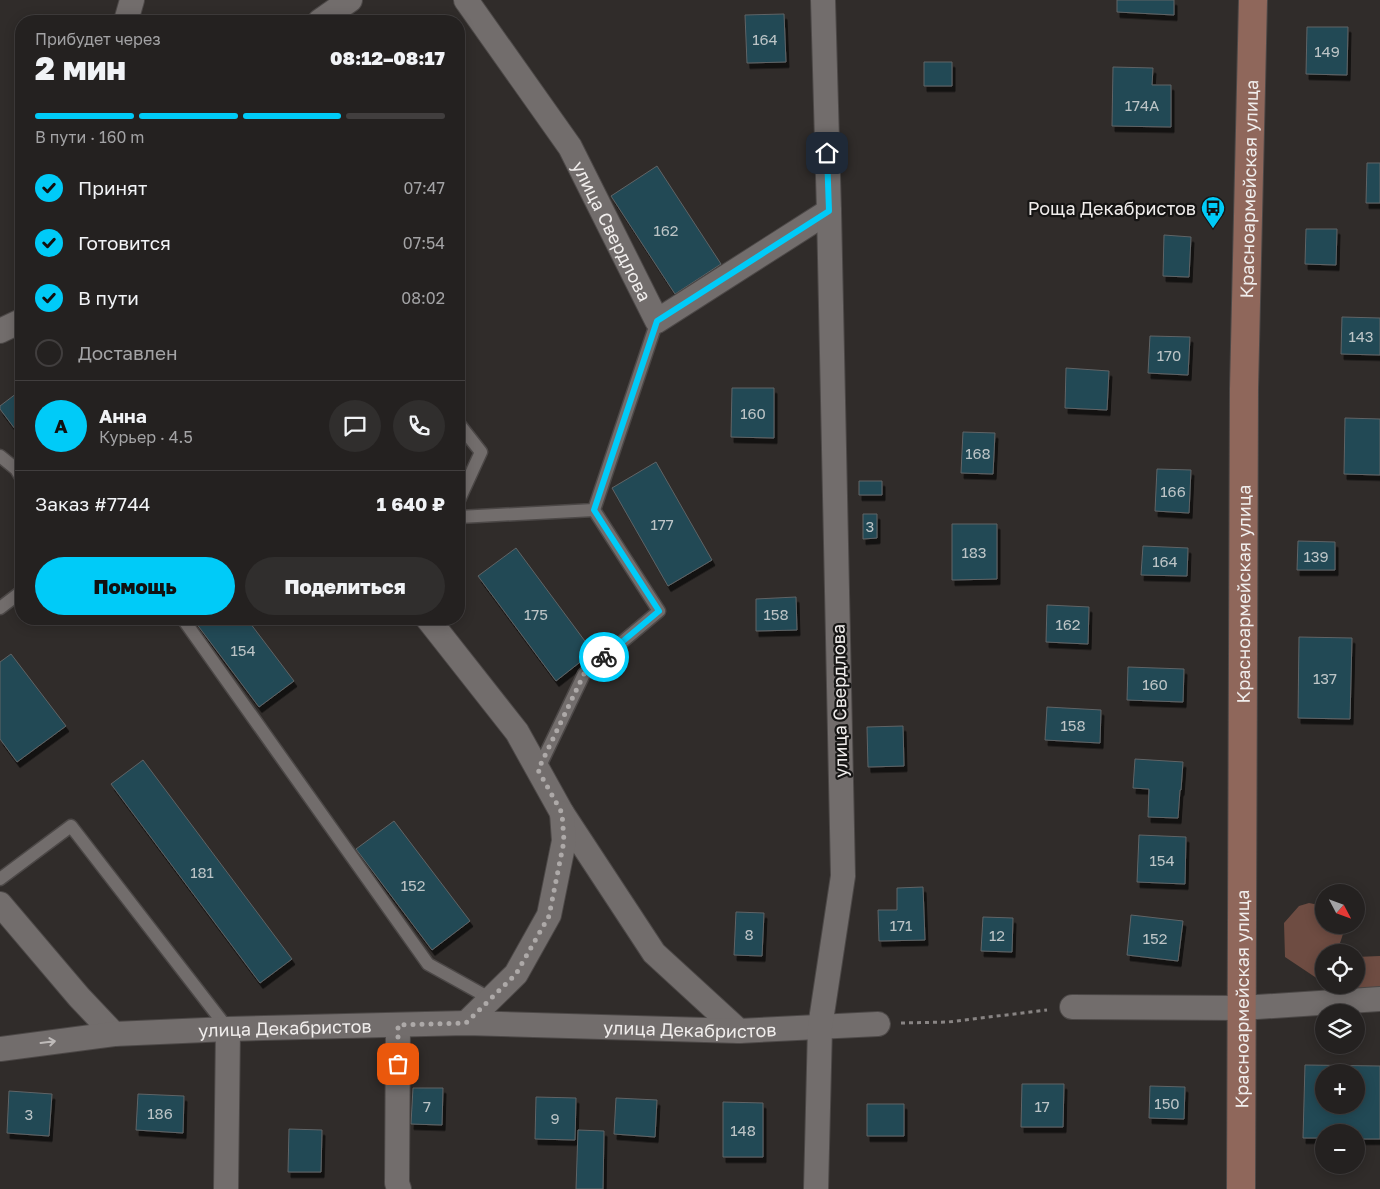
<!DOCTYPE html>
<html lang="ru">
<head>
<meta charset="utf-8">
<style>
	body { margin:0; font-family:"Golos Text",sans-serif; background:#302e2d; color:#f1f3f6; height:100vh; display:flex; flex-direction:column; font-size:19px; white-space:nowrap }
	* { box-sizing:border-box; margin:0 }
	p { font-size:16px; color:#a3a3a5 }
	.icon { flex:none; width:28px; height:28px; fill:none; stroke:currentColor; stroke-width:2; stroke-linecap:round; stroke-linejoin:round }
	.map { position:relative; flex:1; overflow:hidden }
	.panel { position:absolute; left:15px; top:15px; width:450px; height:610px; display:flex; flex-direction:column; background:#242120; border-radius:20px; box-shadow:0 2px 12px #0003,0 0 0 1px #413e3e }
	.panel>* { flex:none }
	.needle { width:32px; rotate:131deg }
	.controls { position:absolute; left:1315px; top:884px; display:grid; gap:10px }
	.controls a { display:grid; place-items:center; width:50px; height:50px; border-radius:50%; background:#242120; box-shadow:0 2px 12px #0003,0 0 0 1px #413e3e; font-size:25px }
	.pin { position:absolute; display:grid; place-items:center; width:42px; height:42px; color:#fff; margin:-21px; border-radius:10px; box-shadow:0 2px 8px #0006 }
	.courier { position:absolute; display:grid; place-items:center; width:50px; height:50px; margin:-25px; border:4px solid #00cbf8; border-radius:50%; background:#fff; color:#222; box-shadow:0 1px 6px #0007 }
	.summary em { font-style:normal; font-weight:800 }
	.summary div { display:flex; flex-direction:column-reverse }
	.summary { display:flex; align-items:center; justify-content:space-between; height:85px; padding:0 20px }
	h1 { font-size:32px; font-weight:800; line-height:38px }
	.bar { display:grid; grid-template-columns:repeat(4,1fr); gap:8px 5px; align-content:center; height:60px; padding:0 20px }
	.bar i { height:6px; border-radius:4px; background:#413e3e }
	.bar .current { background:#00cbf8 }
	.bar p { grid-column:span 4 }
	.line { display:flex; align-items:center; gap:12px; padding:0 20px; border-top:1px solid #413e3e }
	.line div { flex:1 }
	.round { display:grid; place-items:center; flex:none; width:52px; height:52px; border-radius:26px; background:#302e2d }
	ol { padding:0 20px; list-style:none }
	li { display:flex; align-items:center; gap:15px; height:55px }
	li p { margin-inline-start:auto }
	li .icon { padding:5px; border-radius:50%; background:#00cbf8; color:#111; stroke-width:4 }
	li:last-child { color:#a3a3a5 }
	li i { width:28px; height:28px; border:2px solid #413e3e; border-radius:50% }
	.action { display:flex; gap:10px; margin-top:auto; padding:10px 20px }
	.action a { flex:1; height:58px; border-radius:30px; background:#00cbf8; color:#111; font-size:20px; font-weight:800; line-height:58px; text-align:center }
	.action a+a { background:#302e2d; color:#f1f3f6 }
	.map>svg:first-child { display:block }
</style>
</head>
<body>
<div class="map">
<svg width="1380" height="1189" viewBox="0 0 1380 1189">
	<defs>
		<filter id="shadow"><feDropShadow dx="3" dy="5.5" stdDeviation="0" flood-color="#0009"/></filter>
	</defs>
	<rect width="100%" height="100%" fill="#302c2a"/>
	<path fill="#6e4c42" d="M1309 903 1324 906V925H1346L1339 946 1341 952H1324V983L1285 957 1284 923 1299 906Z
		M1380 956V991L1370 993 1333 985H1356V957Z"/>
	<path fill="#204855" stroke="#606466" fill-rule="evenodd" filter="url(#shadow)" d="M1117 0H1174V15L1117 12Z
		M784 14 786 62 747 63 745 15Z
		M1307 27H1348L1347 75 1306 74Z
		M924 62H952V86H924Z
		M1113 67 1153 68 1152 85H1171V127L1112 126Z
		M1367 163H1380V203H1366Z
		M657 166 721 264 675 294 611 196Z
		M1306 229H1337L1336 265 1305 264Z
		M1164 235 1191 237 1189 277 1163 276Z
		M1342 317 1380 318V355L1341 354Z
		M1150 336 1190 337 1188 375 1148 373Z
		M1066 368 1109 371 1107 410 1065 408Z
		M732 388H774V438L731 437Z
		M21 390V437L0 409V406Z
		M1345 418 1380 419V475L1344 474Z
		M963 432 995 433 993 474 961 473Z
		M656 462 712 560 668 586 612 488Z
		M1157 469 1191 470 1189 513 1155 511Z
		M859 481H882V495H859Z
		M863 514H877V538L863 539Z
		M952 524H997V579L952 580Z
		M1298 541 1335 542V570H1297Z
		M1143 546 1188 548 1187 576 1141 575Z
		M516 548 593 652 556 681 478 576Z
		M796 597 797 630 756 631V599Z
		M1047 605 1089 607 1088 644 1046 642Z
		M193 619H247L294 681 259 707Z
		M1299 637 1352 638 1350 719 1298 718Z
		M11 654 66 726 17 762 0 739V662Z
		M1128 667 1184 669 1183 702 1127 700Z
		M1047 707 1101 710 1100 743 1045 740Z
		M903 726 904 766 868 767 867 727Z
		M1135 759 1183 762 1181 790H1180L1178 818 1148 817 1149 789 1133 788Z
		M143 760 292 959 260 983 111 784Z
		M394 821 470 921 432 950 356 849Z
		M1139 835 1186 837 1185 884 1137 882Z
		M923 887 925 940 879 941 878 910H897V888Z
		M736 912 764 913 762 956 734 955Z
		M1131 915 1183 921 1178 961 1127 955Z
		M983 917 1013 918 1012 952 981 951Z
		M1305 1065 1380 1066V1139H1356V1132H1324V1138H1303ZM1324 1072H1356V1105H1324Z
		M1022 1084H1064L1063 1127H1021Z
		M1150 1086 1185 1087 1184 1119 1149 1118Z
		M413 1088H443L442 1125 411 1124Z
		M9 1091 52 1094 49 1136 7 1133Z
		M138 1094 184 1096 183 1133 136 1130Z
		M536 1097 576 1098 575 1140 535 1139Z
		M616 1098 657 1100 655 1137 614 1134Z
		M723 1102 763 1103V1157H723Z
		M867 1104H904V1136H867Z
		M289 1129 322 1130 321 1172H288Z
		M578 1130 604 1131 603 1189H576Z"/>
	<g fill="none" stroke-linecap="round" stroke-linejoin="round">
		<g stroke="#4c4847" stroke-width="15">
			<path id="service" d="M459 424 481 452 459 500
				M0 456 16 469 21 477
				M594 510 657 321
				M459 517 594 510 659 611 584 674 538 770
				M0 608 21 592
				M183 619 428 964 491 999
				M0 879 71 826 228 1029"/>
		</g>
		<g stroke="#4c4847" stroke-width="26">
			<g id="minor">
				<path id="s1" d="M466 0 570 147 657 321 829 211"/>
				<path d="M126 21 132 0"/>
				<path d="M320 21 350 0"/>
				<path d="M0 331 21 321"/>
				<path d="M428 619 517 732 562 813 654 953 739 1031"/>
				<path d="M0 904 79 997 114 1034"/>
				<path d="M1072 1007 1242 1008 1380 999"/>
				<path d="M466 1023 516 974 549 915 564 841 562 813"/>
				<path d="M398 1025 397 1183 399 1189"/>
				<path id="s2" d="M0 1049 114 1034 228 1029 466 1023 739 1031 878 1024"/>
				<path d="M226 1189 228 1029"/>
				<path d="M816 1189 820 1027 843 876 829 211 823 0"/>
			</g>
		</g>
		<g stroke="#4c4847" stroke-width="30">
			<g id="secondary">
				<path id="s3" d="M1241 1189 1244 389 1253 0"/>
			</g>
		</g>
		<path stroke="#888483" stroke-width="3" stroke-dasharray="4 4" stroke-linecap="butt" d="M901 1023 948 1022 1047 1010"/>
		<use href="#service" stroke="#726d6c" stroke-width="12"/>
		<use href="#minor" stroke="#726d6c" stroke-width="24"/>
		<use href="#secondary" stroke="#8f675b" stroke-width="28"/>
	</g>
	<defs><path id="oneway-shaft" d="M-6 0H5M1.5-3L5.5 0L1.5 3" fill="none" stroke-width="1.6" stroke-linecap="round" stroke-linejoin="round" transform="scale(1.25)"/></defs>
	<use stroke="#bebab9" href="#oneway-shaft" transform="translate(48 1042) rotate(-7)"/>
	<g fill="none" stroke-linecap="round" stroke-linejoin="round">
		<path stroke="#ada9a8" stroke-width="5" stroke-dasharray="0 9" d="M398 1064V1025L466 1023 516 974 549 916 564 841 562 813 538 770 584 674 604 657"/>
		<path stroke="#00cbf8" stroke-width="6" d="M604 657 659 611 594 510 657 321 829 211 827 153"/>
	</g>
	<defs>
		<g id="bus-pin" transform="scale(1.25)"><path d="M0 17L-7.5 6A9.5 9.5 0 1 1 7.5 6Z" fill="#00cbf8" stroke="#161514"/><path d="M-5-6H5V4H4V6H2V4H-2V6H-4V4H-5ZM-3.5-4V0h7V-4ZM-3.5 1.2v1.5H-2V1.2ZM2 1.2v1.5H3.5V1.2Z" fill="#111"/></g>
	</defs>
	<g fill-rule="evenodd">
		<use href="#bus-pin" x="1213" y="208"/>
	</g>
	<g text-anchor="middle" dominant-baseline="central" stroke-width="4.5" stroke-linejoin="round" paint-order="stroke">
		<g font-size="15" fill="#bcc4c6">
			<text x="765" y="39">164</text>
			<text x="1327" y="51">149</text>
			<text x="1142" y="105">174А</text>
			<text x="666" y="230">162</text>
			<text x="1361" y="336">143</text>
			<text x="1169" y="355">170</text>
			<text x="753" y="413">160</text>
			<text x="978" y="453">168</text>
			<text x="1173" y="491">166</text>
			<text x="662" y="524">177</text>
			<text x="870" y="526">3</text>
			<text x="974" y="552">183</text>
			<text x="1316" y="556">139</text>
			<text x="1165" y="561">164</text>
			<text x="536" y="614">175</text>
			<text x="776" y="614">158</text>
			<text x="1068" y="624">162</text>
			<text x="243" y="650">154</text>
			<text x="1325" y="678">137</text>
			<text x="1155" y="684">160</text>
			<text x="1073" y="725">158</text>
			<text x="1162" y="860">154</text>
			<text x="202" y="872">181</text>
			<text x="413" y="885">152</text>
			<text x="901" y="925">171</text>
			<text x="749" y="934">8</text>
			<text x="997" y="935">12</text>
			<text x="1155" y="938">152</text>
			<text x="1167" y="1103">150</text>
			<text x="427" y="1106">7</text>
			<text x="1042" y="1106">17</text>
			<text x="160" y="1113">186</text>
			<text x="29" y="1114">3</text>
			<text x="555" y="1118">9</text>
			<text x="743" y="1130">148</text>
		</g>
		<g font-size="18" fill="#f0edec" stroke="#161514">
			<text stroke="none"><textPath href="#s3" startOffset="1000">Красноармейская улица</textPath></text>
			<text stroke="none"><textPath href="#s1" startOffset="274">улица Свердлова</textPath></text>
			<text stroke="none"><textPath href="#s3" startOffset="595">Красноармейская улица</textPath></text>
			<text transform="translate(839 701) rotate(-91)">улица Свердлова</text>
			<text stroke="none"><textPath href="#s3" startOffset="190">Красноармейская улица</textPath></text>
			<text stroke="none"><textPath href="#s2" startOffset="691">улица Декабристов</textPath></text>
			<text stroke="none"><textPath href="#s2" startOffset="286">улица Декабристов</textPath></text>
		</g>
		<g font-size="18" fill="#f0edec" stroke="#161514" text-anchor="end">
			<text x="1196" y="208">Роща Декабристов</text>
		</g>
	</g>
</svg>
<div class="controls">
<a><svg class="needle" viewBox="-14 -14 28 28"><path d="M0-13l5 13h-10z" fill="#e53935"/><path d="M0 13l5-13h-10z" fill="#a3a3a5"/></svg></a>
<a><svg class="icon" aria-label="locate" viewBox="0 0 24 24"><circle cx="12" cy="12" r="6"/><path d="M12 2v4M12 18v4M2 12h4M18 12h4"/></svg></a>
<a><svg class="icon" aria-label="layers" viewBox="0 0 24 24"><path d="M12 4l9 5-9 5-9-5zM3 14l9 5 9-5"/></svg></a>
<a>+</a>
<a>−</a>
</div>
<div class="pin" style="left:398px;top:1064px;background:#ea580c"><svg class="icon" aria-label="bag" viewBox="0 0 24 24"><path d="M5 8h14l-1 12H6zM9 8a3 3 0 0 1 6 0"/></svg></div>
<div class="pin" style="left:827px;top:153px;background:#1f2937"><svg class="icon" aria-label="home" viewBox="0 0 24 24"><path d="M3 11l9-7 9 7M6 9v11h12V9"/></svg></div>
<div class="courier" style="left:604px;top:657px"><svg class="icon" aria-label="bike" viewBox="0 0 24 24"><circle cx="6" cy="16" r="4"/><circle cx="18" cy="16" r="4"/><path d="M6 16l4-8h5l3 8M10 8l3 8H6M13 5h3"/></svg></div>
<section class="panel">
<div class="summary"><div><h1>2 мин</h1><p>Прибудет через</p></div><em>08:12–08:17</em></div>
<div class="bar"><i class="current"></i><i class="current"></i><i class="current"></i><i></i><p>В пути · 160 m</p></div>
<ol>
<li><svg class="icon" aria-label="check" viewBox="0 0 24 24"><path d="M5 12l5 5 9-10"/></svg>Принят<p>07:47</p></li>
<li><svg class="icon" aria-label="check" viewBox="0 0 24 24"><path d="M5 12l5 5 9-10"/></svg>Готовится<p>07:54</p></li>
<li><svg class="icon" aria-label="check" viewBox="0 0 24 24"><path d="M5 12l5 5 9-10"/></svg>В пути<p>08:02</p></li>
<li><i></i>Доставлен</li>
</ol>
<div class="line" style="height:90px"><b class="round" style="background:#00cbf8;color:#111">А</b><div><b>Анна</b><p>Курьер · 4.5</p></div><a class="round"><svg class="icon" aria-label="chat" viewBox="0 0 24 24"><path d="M4 5h16v11H9l-5 4z"/></svg></a><a class="round"><svg class="icon" aria-label="phone" viewBox="0 0 24 24"><path d="M5 4h4l2 5-3 2q2 4 5 5l2-3 5 2v4C11 20 4 13 5 4z"/></svg></a></div>
<div class="line" style="height:65px"><div>Заказ #7744</div><b>1 640 ₽</b></div>
<div class="action"><a>Помощь</a><a>Поделиться</a></div>
</section>
</div>
</body>
</html>
